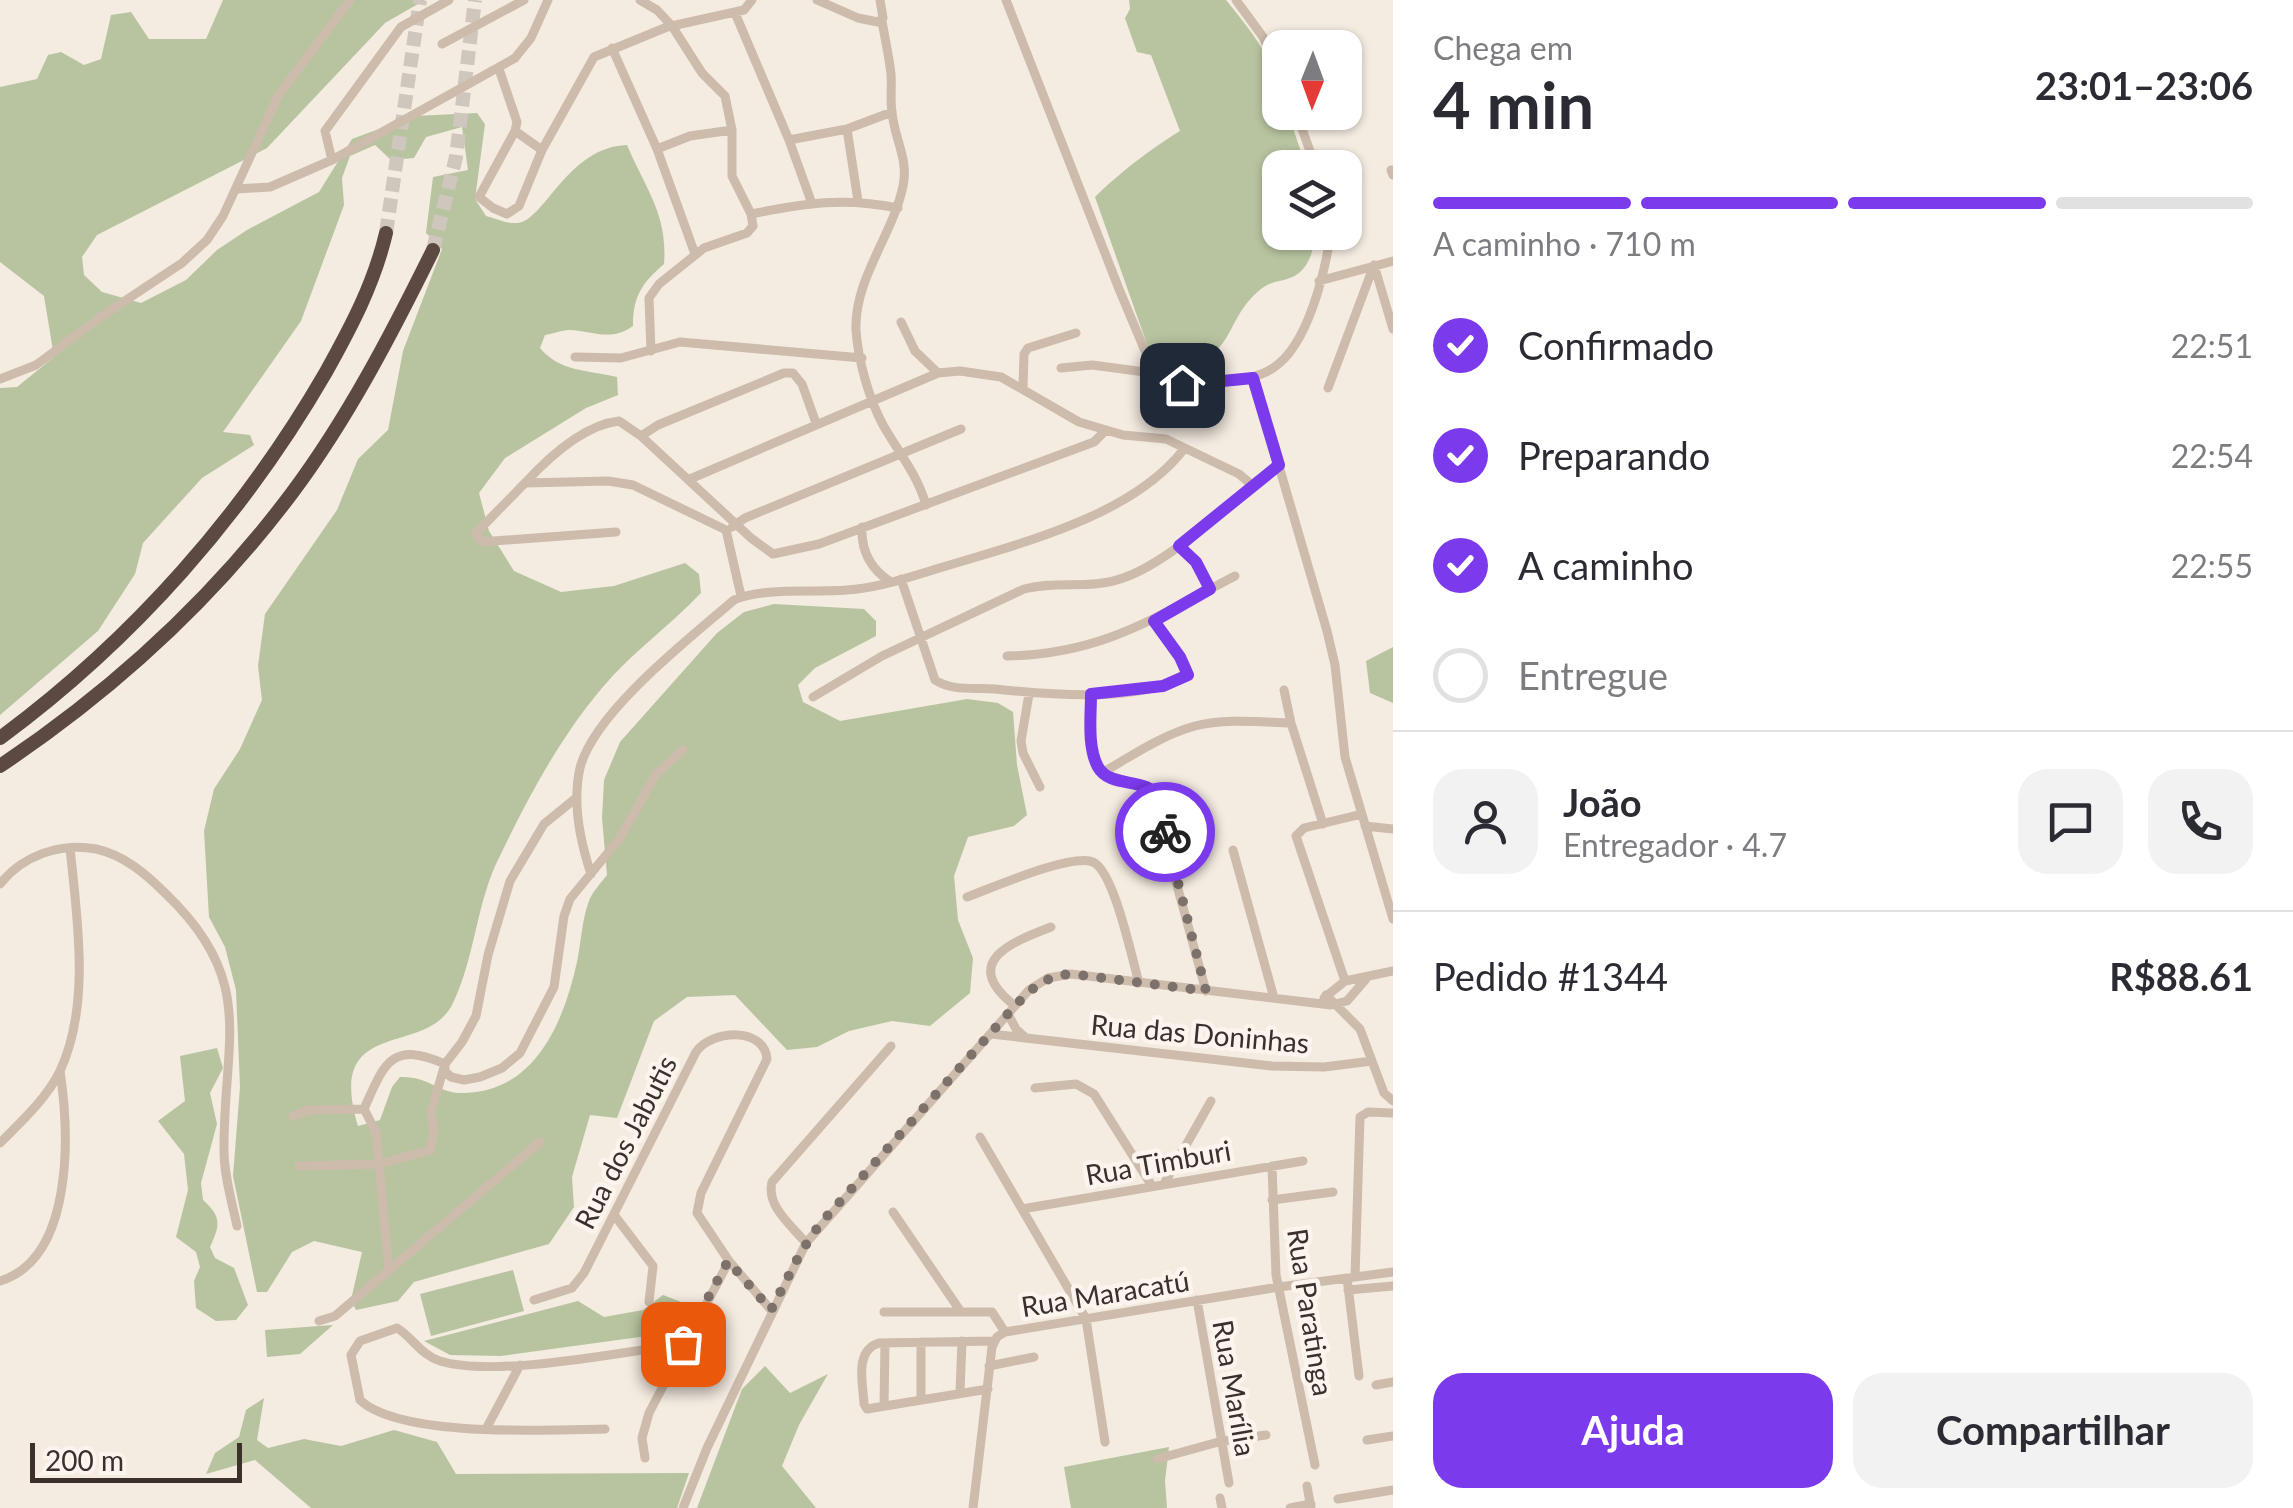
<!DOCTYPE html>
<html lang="pt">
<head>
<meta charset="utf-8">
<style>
	body { margin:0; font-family:Lato,sans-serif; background:#f2f2f3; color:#2b2b33; height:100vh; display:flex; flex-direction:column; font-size:38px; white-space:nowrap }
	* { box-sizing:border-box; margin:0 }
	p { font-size:32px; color:#7c7c81 }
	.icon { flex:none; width:55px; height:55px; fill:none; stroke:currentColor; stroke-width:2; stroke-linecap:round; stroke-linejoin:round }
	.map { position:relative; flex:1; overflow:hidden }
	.side { display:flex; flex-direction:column; background:#fff; width:900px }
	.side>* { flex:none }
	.needle { width:65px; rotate:181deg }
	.buttons { position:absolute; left:1262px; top:30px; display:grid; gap:20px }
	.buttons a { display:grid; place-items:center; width:100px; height:100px; border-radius:20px; background:#fff; box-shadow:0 2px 8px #0004; font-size:50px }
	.scale { position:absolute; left:30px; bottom:25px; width:212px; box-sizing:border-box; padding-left:10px; border:5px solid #3b302b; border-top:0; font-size:28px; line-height:35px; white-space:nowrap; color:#3b302b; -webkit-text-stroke:8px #fbf5ee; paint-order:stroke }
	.pin { position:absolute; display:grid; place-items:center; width:85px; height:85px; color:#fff; margin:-42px; border-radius:20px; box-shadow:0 5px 15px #0006 }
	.courier { position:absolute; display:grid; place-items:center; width:100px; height:100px; margin:-50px; border:8px solid #7c3aed; border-radius:50%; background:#fff; color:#222; box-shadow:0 2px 12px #0007 }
	.headline em { font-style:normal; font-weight:700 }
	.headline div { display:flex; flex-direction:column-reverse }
	.headline { display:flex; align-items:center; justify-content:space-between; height:170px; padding:0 40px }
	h1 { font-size:65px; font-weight:700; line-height:75px }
	.bar { display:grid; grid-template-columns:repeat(4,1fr); gap:15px 10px; align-content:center; height:120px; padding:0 40px }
	.bar i { height:12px; border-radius:8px; background:#e1e1e2 }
	.bar .current { background:#7c3aed }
	.bar p { grid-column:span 4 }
	.line { display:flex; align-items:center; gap:25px; padding:0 40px; border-top:2px solid #e1e1e2 }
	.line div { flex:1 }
	.round { display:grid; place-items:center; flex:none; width:105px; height:105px; border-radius:30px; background:#f2f2f3 }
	ol { padding:0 40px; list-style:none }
	li { display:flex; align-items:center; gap:30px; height:110px }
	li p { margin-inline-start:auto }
	li .icon { padding:10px; border-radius:50%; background:#7c3aed; color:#fff; stroke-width:4 }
	li:last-child { color:#7c7c81 }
	li i { width:55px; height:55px; border:5px solid #e1e1e2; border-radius:50% }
	.button { display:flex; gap:20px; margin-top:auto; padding:20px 40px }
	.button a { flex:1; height:115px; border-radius:30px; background:#7c3aed; color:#fff; font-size:40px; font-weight:700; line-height:115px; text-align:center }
	.button a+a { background:#f2f2f3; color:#2b2b33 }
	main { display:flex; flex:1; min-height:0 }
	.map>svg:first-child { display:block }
</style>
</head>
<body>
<main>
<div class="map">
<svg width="1393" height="1508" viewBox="0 0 1393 1508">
	<rect width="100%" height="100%" fill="#f4ebe1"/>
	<path fill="#b8c4a0" d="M223 0H425L385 23 267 148 97 235 82 257 84 275 102 292 141 303 186 280 217 250 247 230 319 192 352 139 414 116 477 113 485 124 475 199 486 216C495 218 507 224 517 223 544 222 567 147 627 145 645 188 668 214 664 264 642 283 633 296 633 326 610 342 594 331 569 330 562 330 552 334 545 335L540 348C560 372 588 370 617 377L618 395 586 408 505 458 479 493 489 531 514 571 561 592 614 586 685 563 699 574 701 593C670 626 631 653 602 688 558 740 525 803 496 864 476 908 474 960 453 1003 427 1059 324 1014 358 1126L380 1120 392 1087 400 1077C431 1076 436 1094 465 1093 536 1091 564 1021 577 962 581 943 582 919 589 901 592 892 601 883 607 875L602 818 604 780 620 742 717 633 744 612 774 604 864 609 876 621V636L815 668 798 685 803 702 840 721 967 699 998 703 1013 712 1017 765 1027 815 1014 826 968 837 954 876 958 920 973 958 970 993 930 1026 892 1021 849 1031 817 1047 787 1050 735 995 687 997 654 1021 617 1118 590 1115 572 1177 574 1207 549 1244 414 1282 398 1301 356 1310 351 1300 362 1252 314 1241 292 1252 267 1292H257L233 1176 240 1087 236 990 225 947 209 917 204 831 214 789 240 749 262 700 258 666 265 614 337 510 358 459 388 430 403 351 442 249 426 233 433 177 468 170 462 127 426 137 414 158 391 160 375 145 350 156 342 178 344 205 301 321 223 432 250 435 254 445 202 478 143 543 135 574 98 631 0 715V388L17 387 54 357 44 296 0 262V87L37 79 48 55 61 52 84 65 101 59 111 15 131 12 149 39H206Z
		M1129 0H1226C1255 36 1280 65 1280 112L1288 113 1306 167 1280 168V232L1315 233C1314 250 1309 271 1290 278 1279 282 1271 281 1261 289 1221 321 1238 362 1171 367L1148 347 1095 197C1118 174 1152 148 1180 131L1151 55 1137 52 1125 18 1130 9Z
		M1393 647V703L1370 693 1366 661Z
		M217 1048 223 1068 210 1093 217 1124 201 1183 203 1200C222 1217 220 1225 210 1247L215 1258 234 1268 248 1305 236 1320 216 1321 196 1308 194 1281 200 1267 196 1252 176 1237 188 1190 184 1154 158 1121 185 1101 180 1056Z
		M513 1270 524 1311 431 1336 420 1294Z
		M663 1295 689 1305 647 1336 501 1356 450 1355 424 1341 578 1301 604 1317 643 1310Z
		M333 1325 300 1354 267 1357 265 1330Z
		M765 1366 790 1393 828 1374 799 1425 782 1466 816 1508H697L742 1389Z
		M264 1398 257 1440 268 1448 304 1439 341 1446 394 1430 437 1442 456 1474 689 1473 677 1508H311L255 1460 206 1474 215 1453 239 1437 246 1410Z
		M1169 1447 1165 1481 1167 1508H1071L1064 1467Z"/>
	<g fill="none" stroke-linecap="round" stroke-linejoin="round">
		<path stroke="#cfc6bd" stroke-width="14" stroke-dasharray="14 7" stroke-linecap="butt" d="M386 233 420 0
			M433 250 456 157 475 0"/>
		<path stroke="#cdbbac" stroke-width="9" d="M640 0 657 10 672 26 702 73 725 96 732 130V176L751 214 753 226 747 233 704 248 659 284 649 298 651 351
			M817 0 858 18 878 22 883 18 880 0
			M1006 0 1119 289 1153 370 1164 383C1182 388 1202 383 1219 381 1238 379 1257 379 1273 368 1308 346 1325 272 1331 232
			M1236 0 1263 37 1280 72
			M735 13 789 140 811 201
			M882 21C885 39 889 56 891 74 892 87 890 100 892 112 894 138 909 159 903 186 893 235 854 279 856 330 858 360 869 399 883 425 899 453 917 474 926 505
			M442 44 524 0
			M612 48 657 149 695 254
			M499 69 517 122 515 131 479 197 493 208 507 214 519 206 542 150
			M1296 112 1316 168
			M847 129 858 201
			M515 131 542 150 594 57 667 27 744 10 752 0
			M789 140 847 129 892 112
			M657 149 690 136 732 130
			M332 160 515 58 531 38 548 0
			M1391 170 1393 175
			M237 189 270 187 332 160 325 131 401 27 449 0
			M751 214C806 203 843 197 898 208
			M1374 265 1393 329
			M1319 281 1393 261
			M901 322 915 351 938 373
			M575 357 621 358 680 342 862 358
			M1061 368 1092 365 1145 372 1153 370
			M1253 377 1327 631 1335 665 1345 757 1393 919
			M0 379 36 365 102 316 182 263 207 240 223 216 278 96 350 0
			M1023 387 1024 354 1028 348 1076 333
			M1328 388 1374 265
			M641 436 658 425 784 373H793L802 384 816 423
			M690 479 938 373 960 371 1001 377 1079 422 1123 435 1166 439 1239 474 1252 485
			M525 483C548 458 584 425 619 421L641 436 751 538 773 554 819 544 1094 442 1105 431
			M732 527 745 518 961 429
			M862 527C861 551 870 569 891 582
			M616 532 481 542 476 533 525 483 608 481 633 485 726 530 741 596
			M1179 546 1195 563 1210 589
			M901 579 935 680C954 692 974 687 995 689 1052 695 1137 703 1188 675L1186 668 1154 621
			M1007 656C1102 654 1154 618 1235 576
			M1284 690 1291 723 1323 824
			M1029 694 1021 741 1023 753 1040 787
			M1091 694 1092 749 1096 765 1102 773 1153 790 1159 798 1167 849 1206 991
			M813 697 882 656 1024 589C1057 580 1091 590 1123 578 1173 561 1235 498 1279 465
			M1102 773C1131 756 1162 735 1195 726 1225 718 1260 722 1291 723
			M1365 826 1393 829
			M1233 850 1274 998
			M591 874C580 841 572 803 580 768 594 712 690 638 734 600 766 586 821 594 857 589 889 585 922 573 953 564 1029 541 1134 514 1184 449
			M0 884C22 856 60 842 96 849 124 855 146 874 166 894 258 982 223 1041 224 1151 224 1176 232 1202 237 1226
			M967 897C992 888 1071 853 1093 862 1114 871 1132 959 1139 983
			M1345 981 1296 836 1304 828 1362 814
			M1326 995 1360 1029 1384 1093 1393 1101
			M1324 998 1345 981 1393 971
			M1015 1006C959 962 1012 942 1051 927
			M1008 1014 1016 1029 1025 1037
			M991 1034 1272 1066 1324 1067 1372 1061
			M1035 1088 1076 1084 1094 1094 1152 1186
			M364 1109C384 1064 391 1040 445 1064V1071L451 1077 464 1080 480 1077 502 1068 520 1053 554 987 564 916 570 899 620 838 656 774 683 750
			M293 1116 308 1110 364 1109 376 1132 389 1271
			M980 1137 1086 1319 1105 1442
			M0 1143C21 1122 47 1098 60 1071 91 1005 77 917 70 848
			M299 1166 379 1164 430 1150 434 1132 431 1112 445 1064 462 1042 476 1016 488 955 510 881 544 824 576 798
			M1272 1166 1276 1275 1315 1465
			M1164 1184 1211 1101
			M1272 1200 1333 1192
			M1022 1209 1303 1161
			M893 1212 961 1312
			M615 1216 653 1266 649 1302
			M806 1243C791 1225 766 1206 772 1182L891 1046
			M1355 1277 1360 1117 1368 1112 1393 1113
			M1347 1278 1359 1376
			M0 1281C75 1258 69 1131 60 1071
			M1348 1290 1393 1286
			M534 1300 572 1288 584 1273 696 1052C711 1030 764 1026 767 1059L701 1193 697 1213 729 1261 771 1310
			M1197 1300 1229 1483
			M884 1312H992L1005 1332
			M319 1321 335 1316 540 1142
			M921 1342V1398
			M989 1366 1034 1357
			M1376 1385 1393 1382
			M988 1389 867 1409 864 1404C863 1382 854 1351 879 1343L994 1341
			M960 1392 962 1341
			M884 1406 885 1343
			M486 1429 520 1365
			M605 1429C548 1430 400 1438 360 1400L351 1355 360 1341 397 1328C412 1337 421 1355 440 1361 495 1378 622 1352 683 1344
			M1367 1440 1393 1436
			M645 1458 642 1438 649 1413 729 1261
			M1157 1459 1222 1441 1266 1435
			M1307 1486 1311 1508
			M1220 1498 1222 1508
			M1338 1499 1393 1490
			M683 1508 707 1448 806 1243 1029 990 1048 978 1071 974 1331 1005 1347 1001 1366 979
			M973 1508 992 1347 997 1337 1005 1332 1279 1287 1393 1272
			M1290 1508 1311 1504"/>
		<path stroke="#5c4a42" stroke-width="14" d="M0 738C133 640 244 514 326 372 351 327 374 284 386 233
			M0 766C112 691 211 601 292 493 348 418 392 333 433 250"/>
	</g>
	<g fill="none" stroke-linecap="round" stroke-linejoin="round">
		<path stroke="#7c716b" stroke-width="10" stroke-dasharray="0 18" d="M683 1344 728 1261 771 1310 801 1252 820 1224 1015 1006C1032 988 1045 976 1071 974L1206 991 1165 832"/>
		<path stroke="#7c3aed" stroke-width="12" d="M1165 832C1163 822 1163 810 1159 800 1149 775 1111 790 1098 767 1087 747 1091 716 1091 694L1163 686 1188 675 1180 657 1154 621 1210 589 1196 562 1179 546 1279 465 1253 378 1182 385"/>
	</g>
	<g text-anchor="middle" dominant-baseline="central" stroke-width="9" stroke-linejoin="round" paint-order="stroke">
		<g font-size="28" fill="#3b302b" stroke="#fbf5ee">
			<text transform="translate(1200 1033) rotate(5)">Rua das Doninhas</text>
			<text transform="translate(625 1142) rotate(-63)">Rua dos Jabutis</text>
			<text transform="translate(1158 1162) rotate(-10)">Rua Timburi</text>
			<text transform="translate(1105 1293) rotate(-9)">Rua Maracatú</text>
			<text transform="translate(1311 1312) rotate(81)">Rua Paratinga</text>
			<text transform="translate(1235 1388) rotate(80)">Rua Marília</text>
		</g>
	</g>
</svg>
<div class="buttons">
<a><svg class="needle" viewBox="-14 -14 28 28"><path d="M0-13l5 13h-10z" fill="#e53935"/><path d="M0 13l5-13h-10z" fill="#7c7c81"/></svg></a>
<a><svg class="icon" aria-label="layers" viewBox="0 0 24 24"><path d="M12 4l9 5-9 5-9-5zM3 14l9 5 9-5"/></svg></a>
</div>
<div class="scale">200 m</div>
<div class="pin" style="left:683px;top:1344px;background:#ea580c"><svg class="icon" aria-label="bag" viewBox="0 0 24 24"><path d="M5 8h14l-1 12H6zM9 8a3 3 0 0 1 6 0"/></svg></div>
<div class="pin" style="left:1182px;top:385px;background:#1f2937"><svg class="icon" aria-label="home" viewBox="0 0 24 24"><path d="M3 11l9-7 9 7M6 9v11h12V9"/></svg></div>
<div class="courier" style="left:1165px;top:832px"><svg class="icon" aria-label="bike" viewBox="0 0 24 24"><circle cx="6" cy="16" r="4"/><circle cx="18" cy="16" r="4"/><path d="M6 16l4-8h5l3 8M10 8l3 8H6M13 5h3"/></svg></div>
</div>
<section class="side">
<div class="headline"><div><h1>4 min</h1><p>Chega em</p></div><em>23:01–23:06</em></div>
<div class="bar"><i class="current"></i><i class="current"></i><i class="current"></i><i></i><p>A caminho · 710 m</p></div>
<ol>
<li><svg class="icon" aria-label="check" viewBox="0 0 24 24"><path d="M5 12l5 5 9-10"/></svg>Confirmado<p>22:51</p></li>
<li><svg class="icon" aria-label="check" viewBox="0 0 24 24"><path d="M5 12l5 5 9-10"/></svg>Preparando<p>22:54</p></li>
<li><svg class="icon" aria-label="check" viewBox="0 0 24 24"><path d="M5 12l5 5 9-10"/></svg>A caminho<p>22:55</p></li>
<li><i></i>Entregue</li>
</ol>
<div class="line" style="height:180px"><a class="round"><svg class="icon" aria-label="person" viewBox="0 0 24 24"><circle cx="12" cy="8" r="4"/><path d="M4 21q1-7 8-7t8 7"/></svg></a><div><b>João</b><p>Entregador · 4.7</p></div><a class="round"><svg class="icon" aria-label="chat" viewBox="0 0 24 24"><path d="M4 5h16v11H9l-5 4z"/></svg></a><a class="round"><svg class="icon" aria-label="phone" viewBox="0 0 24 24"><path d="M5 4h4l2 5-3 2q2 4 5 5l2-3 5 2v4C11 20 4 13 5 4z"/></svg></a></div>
<div class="line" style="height:130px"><div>Pedido #1344</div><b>R$88.61</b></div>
<div class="button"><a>Ajuda</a><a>Compartilhar</a></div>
</section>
</main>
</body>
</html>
